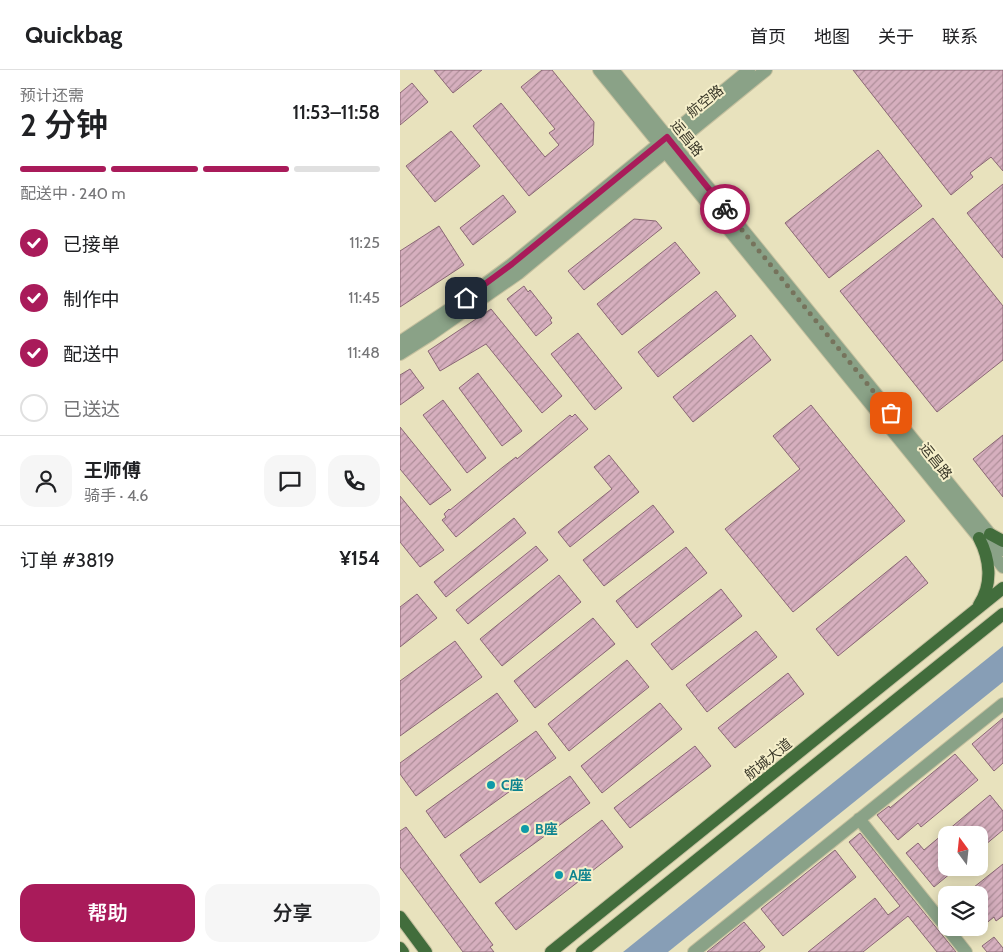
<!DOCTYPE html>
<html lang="zh">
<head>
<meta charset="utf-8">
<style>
	body { margin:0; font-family:Cabin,"Noto Sans SC",sans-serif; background:#f6f6f6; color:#202124; height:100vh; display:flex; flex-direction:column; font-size:19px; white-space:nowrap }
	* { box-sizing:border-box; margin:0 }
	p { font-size:16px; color:#757577 }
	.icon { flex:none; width:28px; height:28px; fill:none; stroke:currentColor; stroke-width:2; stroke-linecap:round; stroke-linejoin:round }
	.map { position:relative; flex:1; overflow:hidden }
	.panel { display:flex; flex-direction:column; background:#fff; width:400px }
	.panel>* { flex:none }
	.needle { width:32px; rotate:345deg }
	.controls { position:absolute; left:538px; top:756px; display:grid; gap:10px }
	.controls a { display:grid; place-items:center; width:50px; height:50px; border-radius:10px; background:#fff; box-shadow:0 2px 12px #0003; font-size:25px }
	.pin { position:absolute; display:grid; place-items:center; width:42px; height:42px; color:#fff; margin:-21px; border-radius:10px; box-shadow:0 2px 8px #0006 }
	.courier { position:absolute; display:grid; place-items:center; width:50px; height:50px; margin:-25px; border:4px solid #a91b5a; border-radius:50%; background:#fff; color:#222; box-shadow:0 1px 6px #0007 }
	.summary em { font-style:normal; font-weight:600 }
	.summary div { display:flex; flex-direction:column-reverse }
	.summary { display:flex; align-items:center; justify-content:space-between; height:85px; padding:0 20px }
	h1 { font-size:32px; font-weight:600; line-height:38px }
	.bar { display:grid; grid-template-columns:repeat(4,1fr); gap:8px 5px; align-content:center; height:60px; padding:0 20px }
	.bar i { height:6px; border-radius:4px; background:#e0e0e0 }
	.bar .active { background:#a91b5a }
	.bar p { grid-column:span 4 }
	.line { display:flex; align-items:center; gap:12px; padding:0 20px; border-top:1px solid #e0e0e0 }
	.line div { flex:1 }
	.round { display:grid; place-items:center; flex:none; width:52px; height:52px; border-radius:15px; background:#f6f6f6 }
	ol { padding:0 20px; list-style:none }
	li { display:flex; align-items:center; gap:15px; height:55px }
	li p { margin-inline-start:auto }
	li .icon { padding:5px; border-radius:50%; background:#a91b5a; color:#fff; stroke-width:4 }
	li:last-child { color:#757577 }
	li i { width:28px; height:28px; border:2px solid #e0e0e0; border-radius:50% }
	.primary-button { display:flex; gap:10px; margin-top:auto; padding:10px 20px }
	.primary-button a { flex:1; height:58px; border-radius:15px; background:#a91b5a; color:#fff; font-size:20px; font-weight:600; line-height:58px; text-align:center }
	.primary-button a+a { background:#f6f6f6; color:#202124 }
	header { display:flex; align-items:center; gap:30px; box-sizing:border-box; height:70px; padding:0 25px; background:#fff; border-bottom:1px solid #e0e0e0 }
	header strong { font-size:24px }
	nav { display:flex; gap:28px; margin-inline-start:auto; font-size:18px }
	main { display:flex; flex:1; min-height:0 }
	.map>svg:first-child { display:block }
</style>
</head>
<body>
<header>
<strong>Quickbag</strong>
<nav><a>首页</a><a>地图</a><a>关于</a><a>联系</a></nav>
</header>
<main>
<section class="panel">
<div class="summary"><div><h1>2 分钟</h1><p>预计还需</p></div><em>11:53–11:58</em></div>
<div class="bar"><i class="active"></i><i class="active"></i><i class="active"></i><i></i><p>配送中 · 240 m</p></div>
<ol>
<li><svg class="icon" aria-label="check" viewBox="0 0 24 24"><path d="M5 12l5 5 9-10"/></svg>已接单<p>11:25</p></li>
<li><svg class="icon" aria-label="check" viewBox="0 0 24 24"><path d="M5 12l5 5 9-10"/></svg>制作中<p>11:45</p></li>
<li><svg class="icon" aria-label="check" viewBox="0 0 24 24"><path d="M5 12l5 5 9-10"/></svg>配送中<p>11:48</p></li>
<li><i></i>已送达</li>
</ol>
<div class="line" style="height:90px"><a class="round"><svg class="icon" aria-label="person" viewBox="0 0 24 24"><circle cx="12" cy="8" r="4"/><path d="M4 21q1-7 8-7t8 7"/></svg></a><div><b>王师傅</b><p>骑手 · 4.6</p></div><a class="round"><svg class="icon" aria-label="chat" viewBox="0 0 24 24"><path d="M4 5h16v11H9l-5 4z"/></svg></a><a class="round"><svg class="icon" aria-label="phone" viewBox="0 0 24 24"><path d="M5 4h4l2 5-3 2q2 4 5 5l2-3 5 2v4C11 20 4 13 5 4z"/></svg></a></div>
<div class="line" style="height:65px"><div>订单 #3819</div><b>¥154</b></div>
<div class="primary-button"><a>帮助</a><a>分享</a></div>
</section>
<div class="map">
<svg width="603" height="882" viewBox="0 0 603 882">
	<defs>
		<pattern id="building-hatch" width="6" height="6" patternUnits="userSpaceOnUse" patternTransform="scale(1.25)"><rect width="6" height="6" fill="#d6afbe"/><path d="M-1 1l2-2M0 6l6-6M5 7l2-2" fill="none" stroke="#af8f9a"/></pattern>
	</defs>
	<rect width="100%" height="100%" fill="#e8e2bd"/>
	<path fill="#879eb6" d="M603 576V612L268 882H223Z"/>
	<path fill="url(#building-hatch)" stroke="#8a6775" d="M34 0H82L53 23Z
		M142 0H152L194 52 193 75 129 126 73 56 101 33 145 87 159 75 149 63 155 59 121 17Z
		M453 0H603V101L591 87 570 103 573 107 551 125Z
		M12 13 28 32 0 55V23Z
		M51 61 80 96 35 132 6 96Z
		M478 80 522 136 429 208 385 153Z
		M603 114V188L567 143Z
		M103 125 116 142 73 175 60 158Z
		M533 148 603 236V290L537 342 440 221Z
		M234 149 256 151 262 158 184 220 168 201Z
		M39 156 64 195 0 237V181Z
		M275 172 300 203 222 265 197 234Z
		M124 216 128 222 130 220 152 248 150 250 152 253 136 266 107 229Z
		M316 221 336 246 258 307 238 282Z
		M91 239 162 326 142 343 86 274 40 301 28 281Z
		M178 263 222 318 195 340 151 284Z
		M351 265 371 290 293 352 273 327Z
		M10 299 24 318 0 335V305Z
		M78 303 122 361 102 376 59 318Z
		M43 330 86 388 67 403 23 345Z
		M411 335 505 451 393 542 325 459 400 399 373 366Z
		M175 344 188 359 56 467 42 450 46 447 44 444 49 439 50 440 103 397 116 387 117 389 170 345 172 347Z
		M0 357 51 420 30 435 0 399Z
		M603 365V427L573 389Z
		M209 385 239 422 170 477 158 462 212 419 194 397Z
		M0 426 44 480 20 497 0 472Z
		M253 435 274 462 204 516 183 490Z
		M114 448 126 463 46 527 34 512Z
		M136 476 148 490 68 554 56 540Z
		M286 477 307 503 237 558 216 531Z
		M506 486 528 513 438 586 416 559Z
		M159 505 181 532 102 596 80 569Z
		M321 519 342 546 272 600 251 574Z
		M17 524 37 548 0 577V537Z
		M193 548 215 574 135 638 114 611Z
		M356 561 377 587 307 642 286 615Z
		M55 571 82 607 0 666V611Z
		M227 590 249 617 169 681 148 654Z
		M388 603 404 624 335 678 318 658Z
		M97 623 118 651 16 726 0 704V693Z
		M260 633 282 659 202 723 181 696Z
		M603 648V693L594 701 572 674Z
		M136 661 156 688 45 768 26 741Z
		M295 676 311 696 230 758 214 738Z
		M555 684 578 710 521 757 518 753 498 770 477 745 489 736 490 738Z
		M170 706 190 733 80 813 60 785Z
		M590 725 603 741V760L579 780V765H546V798H557L534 817 506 783 518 773 524 780Z
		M202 750 223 777 116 860 95 833Z
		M6 757 93 875 90 877 94 882H63L0 797V761Z
		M460 763 504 818 556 882H537L508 846 463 882H408L475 828 488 845 500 836 449 772Z
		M435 780 456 807 383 866 361 839Z
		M603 794V846L596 851 594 847 579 859V825H564Z
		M344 852 365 877 359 882H307Z
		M594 867 603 878V882H587L582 876Z"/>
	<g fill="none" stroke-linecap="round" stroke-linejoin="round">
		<g stroke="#c5c09f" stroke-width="14">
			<path id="minor" d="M199 0 603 497
				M213 0 603 480
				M0 272 66 228 112 194 349 0
				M0 284 30 265 119 203 242 101 366 0
				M459 749 546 857
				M547 858 566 882
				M294 882 603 634"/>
		</g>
		<g stroke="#c5c09f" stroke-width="14">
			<path id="major" d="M590 464 603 471
				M579 535C593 514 590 489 579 468
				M0 847 26 882
				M0 878 3 882
				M151 882 603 518
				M182 882 603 544"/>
		</g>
		<use href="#minor" stroke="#8aa287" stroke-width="12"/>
		<use href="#major" stroke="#426d3c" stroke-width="12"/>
	</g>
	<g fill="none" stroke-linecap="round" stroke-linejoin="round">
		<path stroke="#76735c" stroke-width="5" stroke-dasharray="0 9" d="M325 139 491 343"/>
		<path stroke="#a91b5a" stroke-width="6" d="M66 228 112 194 267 67 325 139"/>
	</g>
	<g fill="#0f9aa8" stroke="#f5efca" stroke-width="2">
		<circle cx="91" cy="715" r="5"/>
		<circle cx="125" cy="759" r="5"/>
		<circle cx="159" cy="805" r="5"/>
	</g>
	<g text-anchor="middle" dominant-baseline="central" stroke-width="4" stroke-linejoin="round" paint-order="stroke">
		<g font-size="14" fill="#393728" stroke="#f5efca">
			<text transform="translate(305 31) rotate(-39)">航空路</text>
			<text transform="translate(287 68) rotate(51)">运昌路</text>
			<text transform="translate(536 391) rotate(51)">运昌路</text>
			<text transform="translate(368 689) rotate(-39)">航城大道</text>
		</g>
		<g font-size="14" font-weight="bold" fill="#0d838f" stroke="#f5efca" text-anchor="start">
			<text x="101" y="715">C座</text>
			<text x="135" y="759">B座</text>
			<text x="169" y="805">A座</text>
		</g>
	</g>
</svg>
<div class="controls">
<a><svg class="needle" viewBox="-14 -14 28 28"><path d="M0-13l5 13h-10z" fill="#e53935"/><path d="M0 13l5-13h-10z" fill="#757577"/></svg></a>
<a><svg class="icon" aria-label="layers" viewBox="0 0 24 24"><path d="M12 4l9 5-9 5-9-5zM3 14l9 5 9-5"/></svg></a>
</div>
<div class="pin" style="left:491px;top:343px;background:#ea580c"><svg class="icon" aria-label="bag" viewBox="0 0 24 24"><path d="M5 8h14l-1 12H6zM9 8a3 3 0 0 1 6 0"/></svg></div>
<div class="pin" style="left:66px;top:228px;background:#1f2937"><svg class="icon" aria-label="home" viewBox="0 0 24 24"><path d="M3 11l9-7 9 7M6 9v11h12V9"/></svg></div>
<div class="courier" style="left:325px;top:139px"><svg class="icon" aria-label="bike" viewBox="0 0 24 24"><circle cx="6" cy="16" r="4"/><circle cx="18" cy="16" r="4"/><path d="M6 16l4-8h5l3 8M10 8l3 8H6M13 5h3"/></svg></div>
</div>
</main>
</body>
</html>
